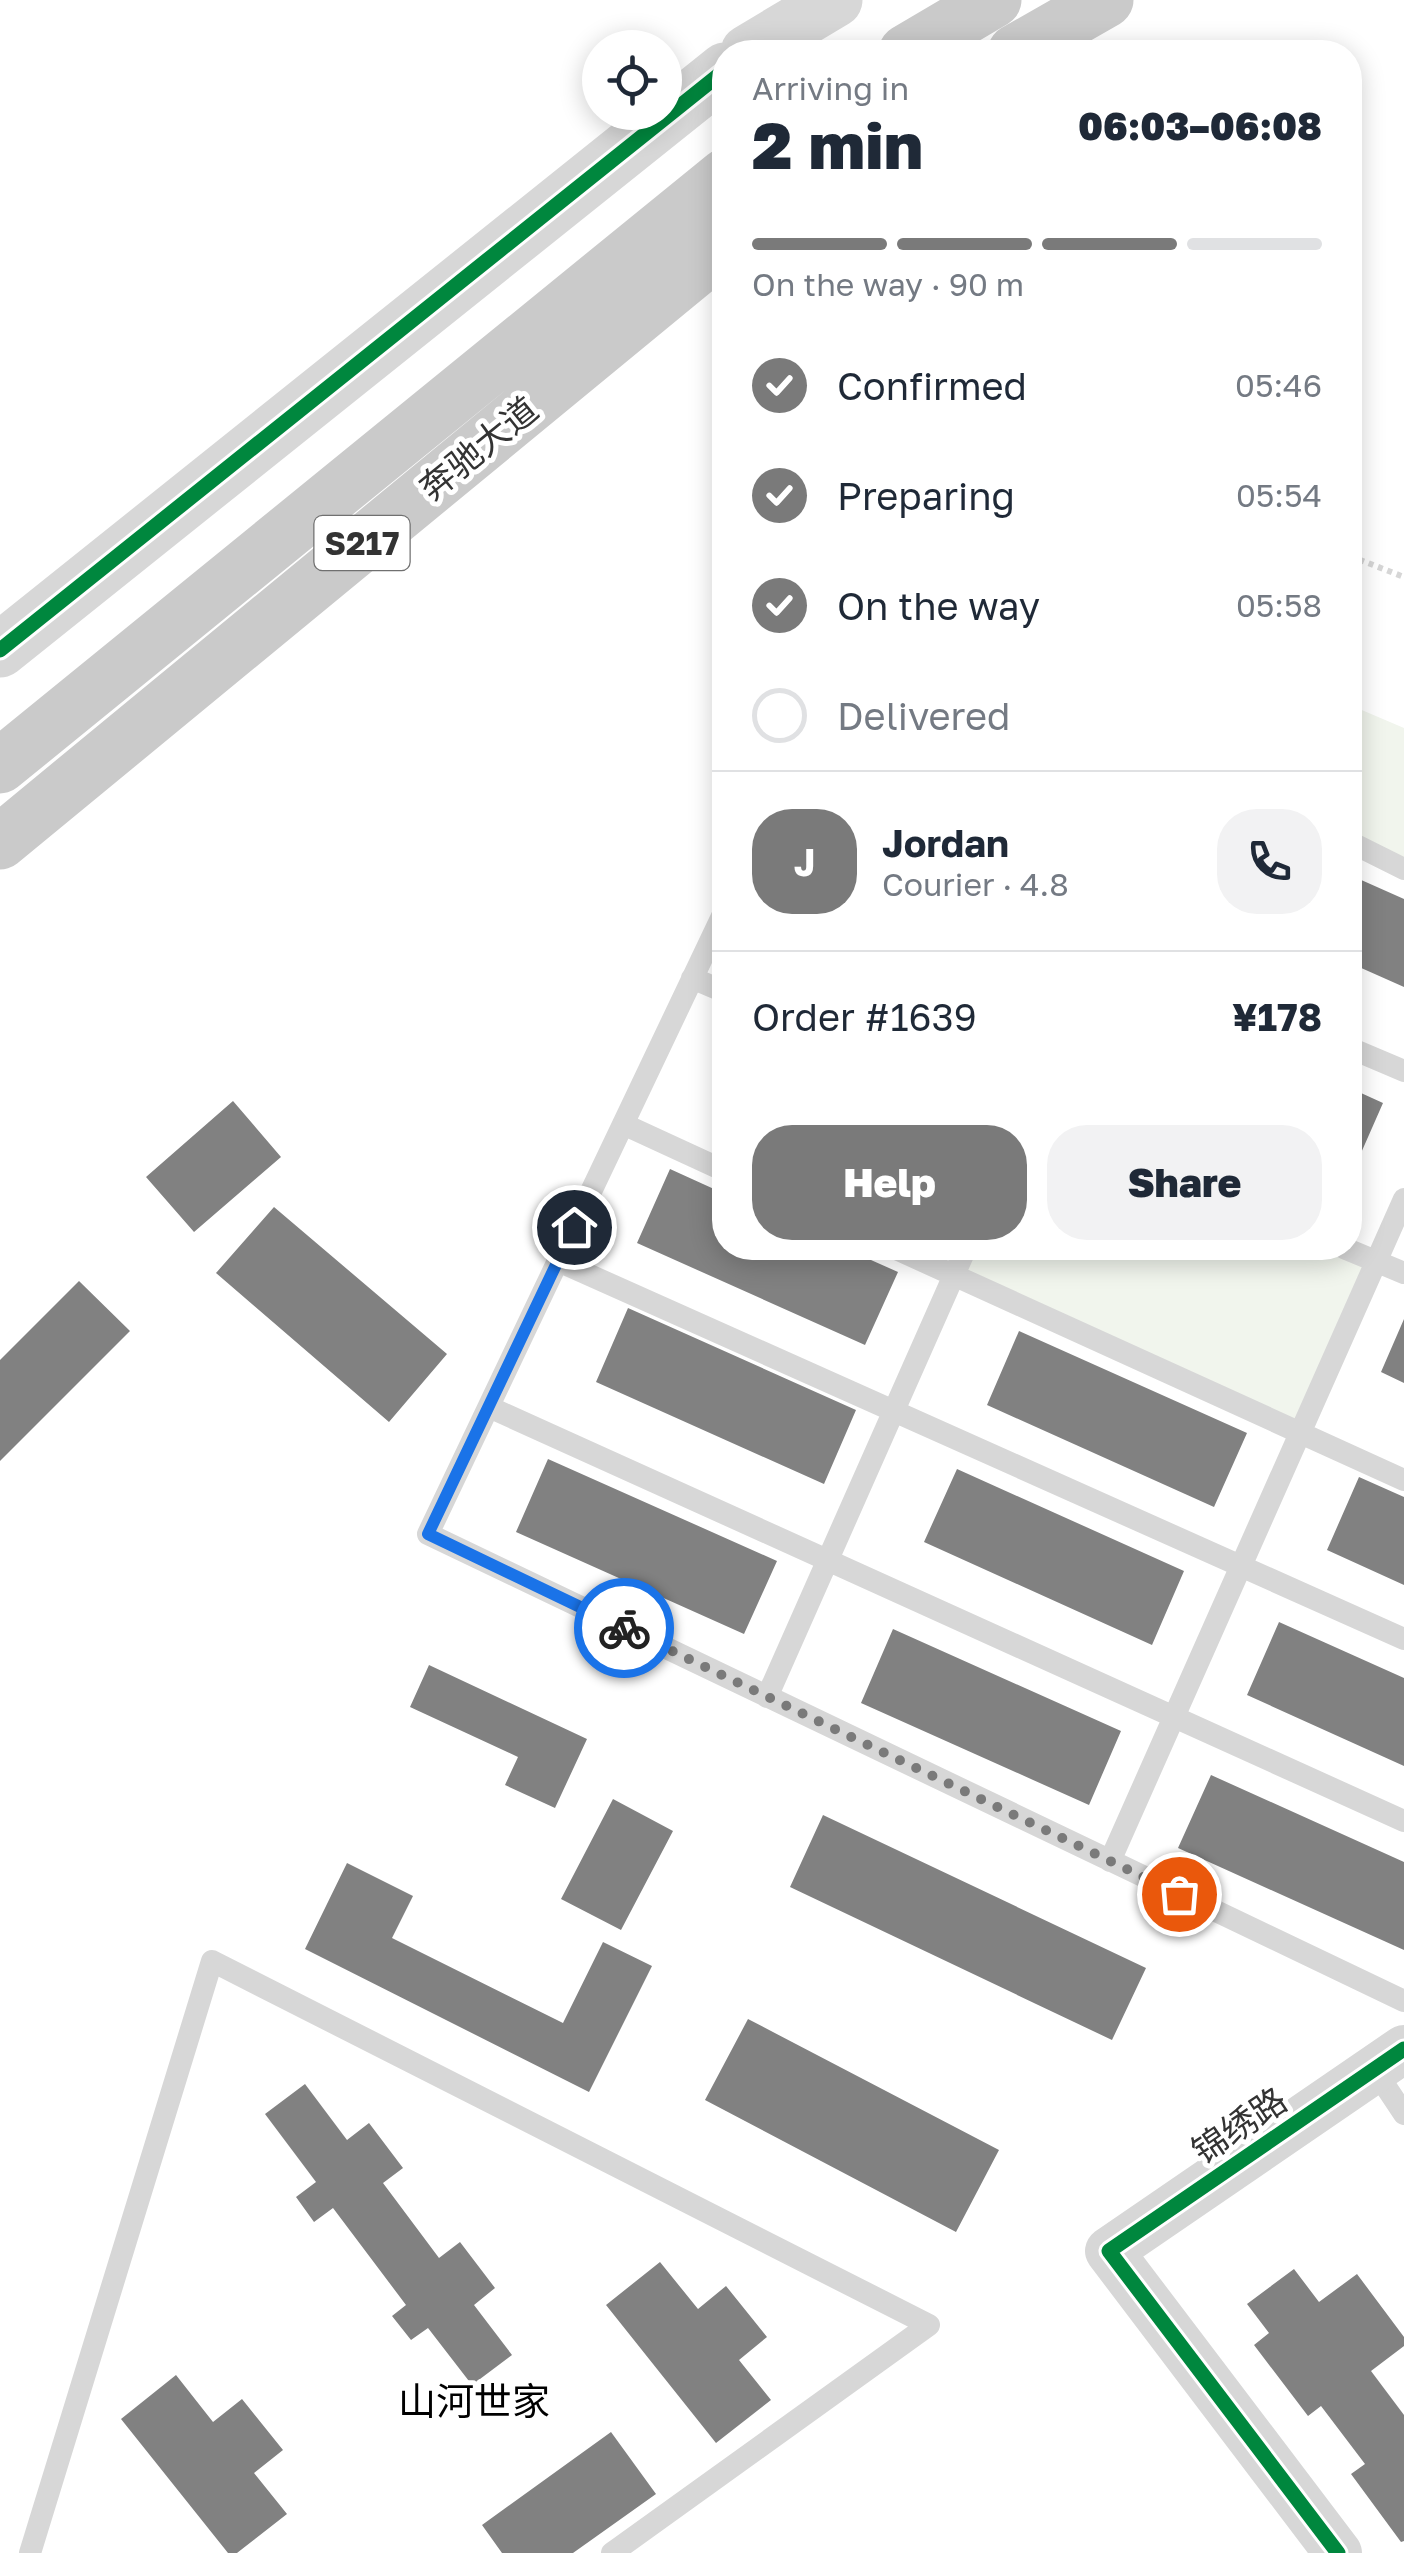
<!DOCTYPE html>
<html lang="en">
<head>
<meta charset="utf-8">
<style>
	body { margin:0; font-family:"Golos Text","Noto Sans SC",sans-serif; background:#f2f2f3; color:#1f2937; height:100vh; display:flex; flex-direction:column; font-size:38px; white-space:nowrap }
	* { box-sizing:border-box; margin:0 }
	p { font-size:32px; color:#747a83 }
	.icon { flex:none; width:55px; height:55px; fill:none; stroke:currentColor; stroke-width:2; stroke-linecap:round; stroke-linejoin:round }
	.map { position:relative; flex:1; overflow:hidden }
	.sheet { position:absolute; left:712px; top:40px; width:650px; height:1220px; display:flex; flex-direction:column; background:#fff; border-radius:40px; box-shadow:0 5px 25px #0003 }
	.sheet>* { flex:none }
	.buttons { position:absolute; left:582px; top:30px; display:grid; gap:20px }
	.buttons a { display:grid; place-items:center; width:100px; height:100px; border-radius:50%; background:#fff; box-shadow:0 5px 25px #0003; font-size:50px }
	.pin { position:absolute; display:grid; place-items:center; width:85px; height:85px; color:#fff; margin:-42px; border:5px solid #fff; border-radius:50%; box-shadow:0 2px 10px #0007 }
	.courier { position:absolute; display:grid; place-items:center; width:100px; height:100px; margin:-50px; border:8px solid #1a73e8; border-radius:50%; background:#fff; color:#222; box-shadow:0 2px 12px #0007 }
	.overview em { font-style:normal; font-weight:800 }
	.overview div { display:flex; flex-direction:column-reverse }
	.overview { display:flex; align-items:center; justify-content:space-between; height:170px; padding:0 40px }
	h1 { font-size:65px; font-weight:800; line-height:75px }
	.bar { display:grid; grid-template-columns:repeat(4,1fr); gap:15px 10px; align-content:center; height:120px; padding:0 40px }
	.bar i { height:12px; border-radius:8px; background:#e0e1e3 }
	.bar .active { background:#7a7a7a }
	.bar p { grid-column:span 4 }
	.line { display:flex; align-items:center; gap:25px; padding:0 40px; border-top:2px solid #e0e1e3 }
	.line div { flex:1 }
	.round { display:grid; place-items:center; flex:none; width:105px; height:105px; border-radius:40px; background:#f2f2f3 }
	ol { padding:0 40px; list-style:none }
	li { display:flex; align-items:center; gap:30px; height:110px }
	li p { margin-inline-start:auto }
	li .icon { padding:10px; border-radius:50%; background:#7a7a7a; color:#fff; stroke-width:4 }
	li:last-child { color:#747a83 }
	li i { width:55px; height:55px; border:5px solid #e0e1e3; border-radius:50% }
	.cta { display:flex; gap:20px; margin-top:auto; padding:20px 40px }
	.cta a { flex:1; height:115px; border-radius:40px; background:#7a7a7a; color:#fff; font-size:40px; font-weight:800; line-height:115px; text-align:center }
	.cta a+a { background:#f2f2f3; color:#1f2937 }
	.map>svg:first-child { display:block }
</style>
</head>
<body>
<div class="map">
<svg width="1404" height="2553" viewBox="0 0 1404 2553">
	<rect width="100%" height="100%" fill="#fff"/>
	<path fill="#f1f5ed" d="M1350 705 1404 728V869L1350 842Z
		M966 1248H1344L1376 1261 1300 1433 954 1275Z"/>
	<path fill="#818181" d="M1350 875 1404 899V987L1350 963Z
		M1350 1088 1383 1103 1350 1178Z
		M233 1101 281 1157 194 1232 146 1177Z
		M670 1169 725 1194V1248H844L898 1272 865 1345 637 1243Z
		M274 1207 447 1354 389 1422 216 1273Z
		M79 1281 130 1331 0 1461V1360Z
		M628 1308 856 1410 824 1484 596 1382Z
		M1404 1319V1383L1381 1372Z
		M1019 1331 1247 1433 1214 1507 987 1405Z
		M548 1459 777 1561 744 1634 516 1532Z
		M957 1469 1184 1571 1152 1645 924 1542Z
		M1359 1477 1404 1497V1585L1327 1550Z
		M1279 1622 1404 1678V1766L1247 1695Z
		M893 1629 1121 1731 1089 1805 861 1703Z
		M429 1665 587 1739 555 1808 505 1785 518 1757 410 1707Z
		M1211 1775 1404 1862V1950L1178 1848Z
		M613 1799 673 1831 621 1930 561 1899Z
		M823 1815 1146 1968 1112 2040 790 1887Z
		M347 1863 413 1896 392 1938 563 2023 603 1942 652 1966 589 2092 305 1949Z
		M748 2019 999 2150 956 2232 705 2100Z
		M305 2084 347 2140 369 2123 403 2168 383 2183 439 2258 460 2242 495 2288 474 2305 512 2355 472 2385 428 2328 411 2340 392 2316 406 2305 333 2208 314 2222 296 2197 316 2182 265 2114Z
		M660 2262 698 2309 726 2286 767 2337 739 2360 771 2400 716 2443 606 2305Z
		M1294 2269 1319 2302 1357 2274 1404 2337V2346L1371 2371 1404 2415V2541L1401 2542 1351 2474 1365 2464 1321 2406 1308 2416 1254 2345 1269 2333 1247 2304Z
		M176 2375 213 2422 242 2399 283 2450 254 2473 287 2514 237 2553H228L121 2419Z
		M611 2432 656 2494 573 2553H502L482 2525Z"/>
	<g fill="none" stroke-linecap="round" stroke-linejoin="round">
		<path stroke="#d6d6d6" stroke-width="6" stroke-dasharray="5 5" stroke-linecap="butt" d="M1350 556 1404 577"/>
		<path stroke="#d7d7d7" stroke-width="22" d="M1350 842 1404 869
			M725 910 428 1534 1404 2001
			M692 978 725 992
			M1350 1048 1404 1071
			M623 1124 725 1171
			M894 1248 1404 1480
			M1344 1248 1404 1273
			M558 1261 1404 1639
			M489 1407 1404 1821
			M767 1697 966 1248
			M1110 1861 1404 1199
			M1374 2069 1404 2114
			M30 2553 212 1961 929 2325 612 2553"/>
		<path stroke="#d7d7d7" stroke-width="48" d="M1338 2553 1109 2251 1404 2049"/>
		<path stroke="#d7d7d7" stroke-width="55" d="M748 52 835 0
			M0 650 725 70"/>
		<path stroke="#cacaca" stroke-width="55" d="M906 52 994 0
			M1015 52 1106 0
			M0 766 725 176
			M0 842 725 245"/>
		<g stroke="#fff" stroke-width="21">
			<path id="cycleway" d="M0 650 725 70
				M1338 2553 1109 2251 1404 2049"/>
		</g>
		<use href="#cycleway" stroke="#00873e" stroke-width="15"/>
	</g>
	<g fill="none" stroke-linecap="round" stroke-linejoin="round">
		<path stroke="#7a7a7a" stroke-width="10" stroke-dasharray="0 18" d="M624 1628 1179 1894"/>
		<path stroke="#1a73e8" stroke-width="12" d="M574 1227 428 1534 624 1628"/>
	</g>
	<g text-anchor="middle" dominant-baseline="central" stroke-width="10" stroke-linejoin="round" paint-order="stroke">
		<rect fill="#fff" stroke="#707070" stroke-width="2.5" x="314.5" y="516" width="95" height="54" rx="8"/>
		<g font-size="32" font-weight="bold" fill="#333">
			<text x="362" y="543">S217</text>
		</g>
		<g font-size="35" fill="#333" stroke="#fff">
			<text transform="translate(478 448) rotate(-39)">奔驰大道</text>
			<text transform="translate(1239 2125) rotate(-34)">锦绣路</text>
		</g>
		<g font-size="38" fill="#000" stroke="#fff">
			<text x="474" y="2400">山河世家</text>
		</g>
	</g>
</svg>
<div class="buttons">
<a><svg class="icon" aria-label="locate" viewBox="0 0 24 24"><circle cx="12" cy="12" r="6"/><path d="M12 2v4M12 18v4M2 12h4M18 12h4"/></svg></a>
</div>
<div class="pin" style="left:1179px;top:1894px;background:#ea580c"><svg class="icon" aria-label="bag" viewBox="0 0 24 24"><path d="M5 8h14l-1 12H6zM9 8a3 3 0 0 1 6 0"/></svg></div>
<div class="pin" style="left:574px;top:1227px;background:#1f2937"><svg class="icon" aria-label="home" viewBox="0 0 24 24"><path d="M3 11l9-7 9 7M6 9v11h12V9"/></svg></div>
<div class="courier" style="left:624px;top:1628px"><svg class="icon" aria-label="bike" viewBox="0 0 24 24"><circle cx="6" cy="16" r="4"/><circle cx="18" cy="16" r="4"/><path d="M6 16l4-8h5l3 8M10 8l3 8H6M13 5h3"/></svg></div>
<section class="sheet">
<div class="overview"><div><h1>2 min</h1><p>Arriving in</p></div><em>06:03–06:08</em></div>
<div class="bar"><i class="active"></i><i class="active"></i><i class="active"></i><i></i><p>On the way · 90 m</p></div>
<ol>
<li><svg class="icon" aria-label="check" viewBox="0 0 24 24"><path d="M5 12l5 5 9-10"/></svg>Confirmed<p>05:46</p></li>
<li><svg class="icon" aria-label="check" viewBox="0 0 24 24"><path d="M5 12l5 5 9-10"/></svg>Preparing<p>05:54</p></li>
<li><svg class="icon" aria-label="check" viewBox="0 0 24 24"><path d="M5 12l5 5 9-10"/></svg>On the way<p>05:58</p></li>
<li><i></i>Delivered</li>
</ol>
<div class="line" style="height:180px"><b class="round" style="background:#7a7a7a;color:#fff">J</b><div><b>Jordan</b><p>Courier · 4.8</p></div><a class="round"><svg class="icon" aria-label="phone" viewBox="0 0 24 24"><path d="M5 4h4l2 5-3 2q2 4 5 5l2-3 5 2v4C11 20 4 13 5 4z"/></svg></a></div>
<div class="line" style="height:130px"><div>Order #1639</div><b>¥178</b></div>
<div class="cta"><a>Help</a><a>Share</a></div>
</section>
</div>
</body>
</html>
